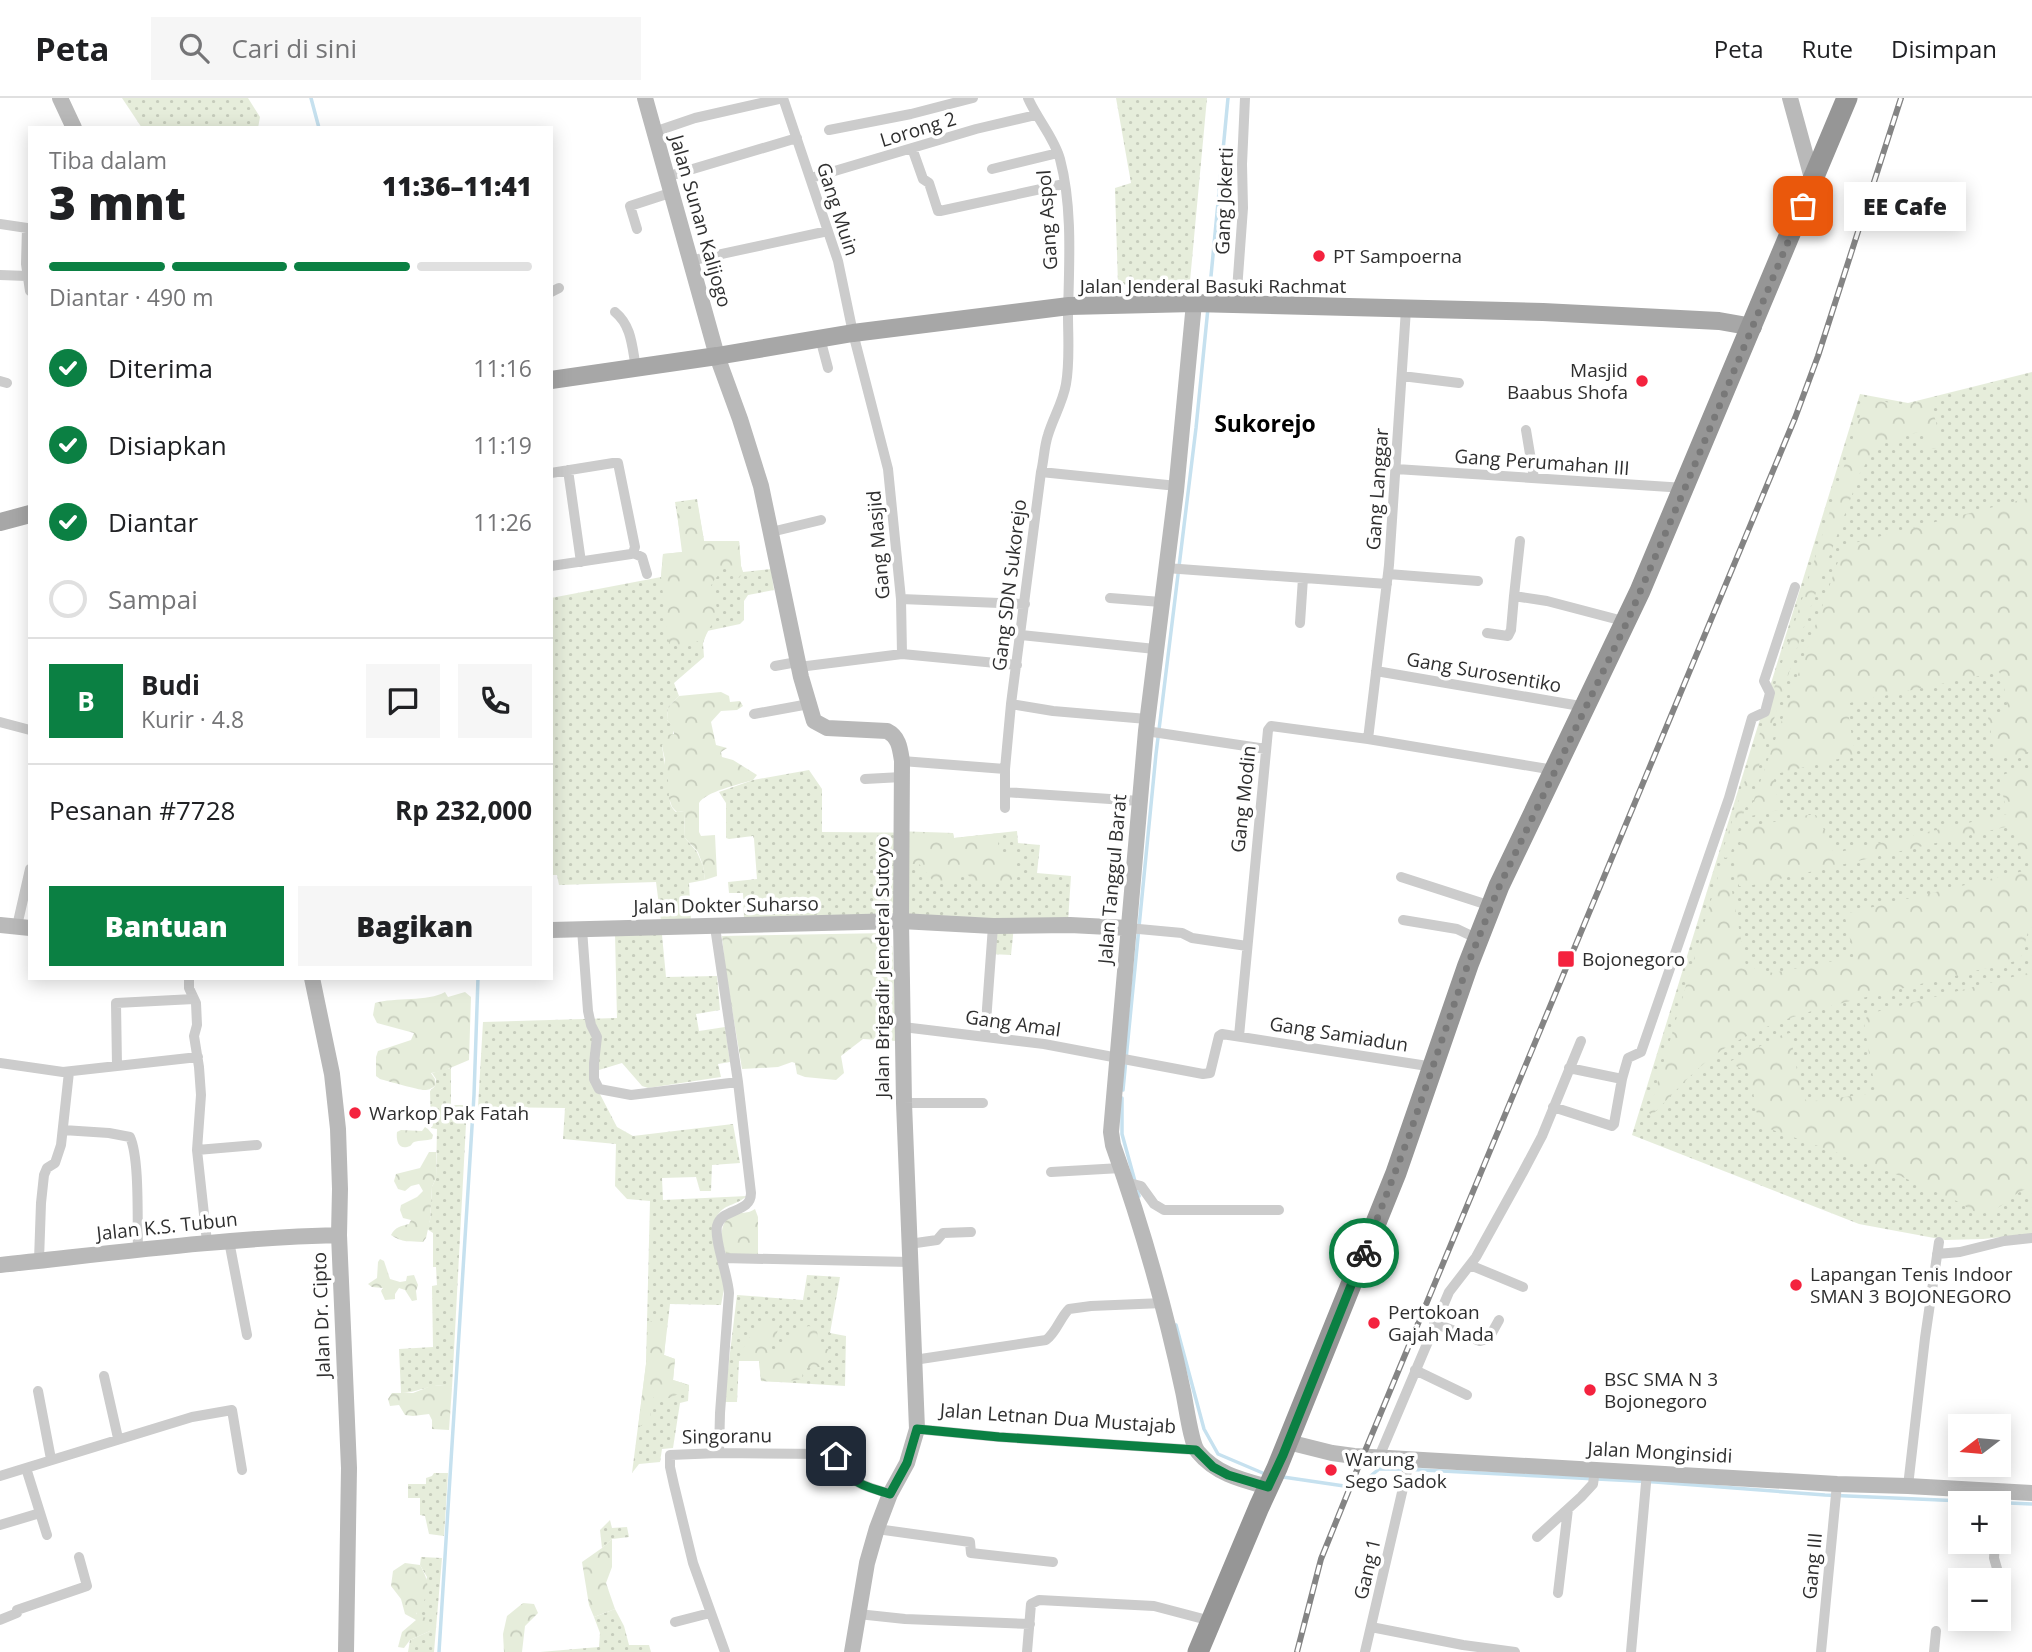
<!DOCTYPE html>
<html lang="id">
<head>
<meta charset="utf-8">
<style>
	body { margin:0; font-family:"Open Sans",sans-serif; background:#f6f6f6; color:#202124; height:100vh; display:flex; flex-direction:column; font-size:26px; white-space:nowrap }
	* { box-sizing:border-box; margin:0 }
	p { font-size:23px; color:#757577 }
	.icon { flex:none; width:38px; height:38px; fill:none; stroke:currentColor; stroke-width:2; stroke-linecap:round; stroke-linejoin:round }
	.map { position:relative; flex:1; overflow:hidden }
	.sheet { position:absolute; left:28px; top:28px; width:525px; height:854px; display:flex; flex-direction:column; background:#fff; border-radius:0px; box-shadow:0 4px 18px #0003 }
	.sheet>* { flex:none }
	.needle { width:46px; rotate:254deg }
	.controls { position:absolute; left:1948px; top:1316px; display:grid; gap:14px }
	.controls a { display:grid; place-items:center; width:63px; height:63px; border-radius:0px; background:#fff; box-shadow:0 4px 18px #0003; font-size:35px }
	.pin { position:absolute; display:grid; place-items:center; width:60px; height:60px; color:#fff; margin:-30px; border-radius:14px; box-shadow:0 4px 10px #0006 }
	.courier { position:absolute; display:grid; place-items:center; width:70px; height:70px; margin:-35px; border:5px solid #0b8043; border-radius:50%; background:#fff; color:#222; box-shadow:0 2px 9px #0007 }
	.bubble { position:absolute; height:49px; border-radius:0px; background:#fff; box-shadow:0 4px 18px #0003; font-size:23px; font-weight:800; line-height:49px; text-align:center }
	.summary em { font-style:normal; font-weight:800 }
	.summary div { display:flex; flex-direction:column-reverse }
	.summary { display:flex; align-items:center; justify-content:space-between; height:119px; padding:0 21px }
	h1 { font-size:46px; font-weight:800; line-height:52px }
	.bar { display:grid; grid-template-columns:repeat(4,1fr); gap:10px 7px; align-content:center; height:84px; padding:0 21px }
	.bar i { height:9px; border-radius:5px; background:#e0e0e0 }
	.bar .active { background:#0b8043 }
	.bar p { grid-column:span 4 }
	.line { display:flex; align-items:center; gap:18px; padding:0 21px; border-top:2px solid #e0e0e0 }
	.line div { flex:1 }
	.round { display:grid; place-items:center; flex:none; width:74px; height:74px; border-radius:0px; background:#f6f6f6 }
	ol { padding:0 21px; list-style:none }
	li { display:flex; align-items:center; gap:21px; height:77px }
	li p { margin-inline-start:auto }
	li .icon { padding:7px; border-radius:50%; background:#0b8043; color:#fff; stroke-width:4 }
	li:last-child { color:#757577 }
	li i { width:38px; height:38px; border:4px solid #e0e0e0; border-radius:50% }
	.primary-button { display:flex; gap:14px; margin-top:auto; padding:14px 21px }
	.primary-button a { flex:1; height:80px; border-radius:0px; background:#0b8043; color:#fff; font-size:28px; font-weight:800; line-height:80px; text-align:center }
	.primary-button a+a { background:#f6f6f6; color:#202124 }
	header { display:flex; align-items:center; gap:42px; box-sizing:border-box; height:98px; padding:0 35px; background:#fff; border-bottom:2px solid #e0e0e0 }
	header strong { font-size:33px }
	nav { display:flex; gap:38px; margin-inline-start:auto; font-size:24px }
	.search { width:490px; height:63px; background:#f6f6f6; display:flex; align-items:center; gap:18px; box-sizing:border-box; padding:0 24px; border-radius:0px; color:#757577; font-size:26px }
	.map>svg:first-child { display:block }
</style>
</head>
<body>
<header>
<strong>Peta</strong>
<div class="search"><svg class="icon" aria-label="search" viewBox="0 0 24 24"><circle cx="10" cy="10" r="6"/><path d="M15 15l6 6"/></svg>Cari di sini</div>
<nav><a>Peta</a><a>Rute</a><a>Disimpan</a></nav>
</header>
<div class="map">
<svg width="2032" height="1554" viewBox="0 0 2032 1554">
	<defs>
		<pattern id="grass-dots" width="8" height="8" patternUnits="userSpaceOnUse" patternTransform="scale(1.75)"><rect width="8" height="8" fill="#e6eddb"/><path d="M2 2h.1M6 6h.1" fill="none" stroke="#c6ccbc" stroke-width="1.8" stroke-linecap="round"/></pattern>
		<pattern id="forest-crowns" width="20" height="18" patternUnits="userSpaceOnUse" patternTransform="scale(1.75)"><rect width="20" height="18" fill="#e6eddb"/><path d="M2 6a3 3 0 1 1 6 0M12 15a3 3 0 1 1 6 0" fill="none" stroke="#c6ccbc"/></pattern>
	</defs>
	<rect width="100%" height="100%" fill="#fff"/>
	<path fill="url(#grass-dots)" d="M122 0H248L260 19 258 30H142Z
		M1116 0H1207L1190 183 1118 187 1115 90 1131 85Z
		M2032 274V1136L1983 1141 1945 1142 1859 1126 1632 1037 1860 296 1908 305Z
		M697 401 704 443H739L741 468 743 474 771 471 774 492 748 497 744 503V522L740 526 707 533 703 545 704 559 674 585 679 598 668 609 667 622 675 629 673 636 662 648C664 660 665 670 668 681 672 694 665 704 676 714L684 713 685 740 697 754 703 768 705 782 689 785 691 822 661 823 656 784 559 787 557 777H551V500L661 479 663 456 683 454 675 404Z
		M809 672 822 691V734L953 735 954 740 1017 733 1018 745 1040 747 1037 775 1071 778 1068 824 1014 828 1011 857 991 856 993 826 890 818 744 821 743 795H729L728 784 757 781 754 741 753 738 729 741 726 740V705L719 694 753 682Z
		M615 836 662 837 666 879 717 878 720 912 696 916 699 933 725 929 730 964 718 966 721 979 648 990 642 988 622 965 589 975 617 1029 633 1038 733 1026 740 1065 712 1067 711 1093H700L696 1079 662 1080 663 1102 747 1098C731 1111 724 1103 713 1125L724 1191 721 1207 670 1206 664 1257 675 1261 673 1282 689 1287 688 1303 680 1305 673 1350 662 1351 660 1364 639 1366 632 1375 646 1266 650 1103 627 1101 615 1088 616 1046 563 1041 565 1010 478 1009 483 924 617 920Z
		M451 970V1007H467L452 1290C437 1282 418 1295 401 1295L399 1251 433 1249 432 1188 437 1187 436 1169H433V1135L427 1131 430 1122 432 1089 436 1080 437 1031 431 1030 430 993 435 988 436 981 432 975Z
		M807 1177 840 1179 830 1235 846 1238 845 1288 761 1283 759 1263H739L737 1304H724L737 1197 803 1202Z
		M434 1375H448L444 1438 429 1436 425 1418 420 1417V1400H408V1386H426V1380L432 1378Z
		M610 1422 612 1430 627 1429 629 1439 612 1441 602 1450 600 1432Z
		M421 1459 442 1460 434 1554H408L410 1542 430 1533 416 1517 427 1479 420 1467Z
		M615 1511 624 1528 629 1547H649L651 1554H540L599 1549 600 1535 594 1519Z"/>
	<path fill="url(#forest-crowns)" d="M1930 301 1941 344 1940 348 1936 351H1928L1922 333 1878 346 1860 375 1807 519 1730 757 1726 760 1723 759 1722 755 1863 308 1868 302C1879 302 1888 305 1899 306 1910 307 1919 304 1930 301Z
		M2032 399V653L2000 661 1996 658 1988 621 1989 618 2007 613 2008 610 2002 579 1999 574 1849 605 1847 608 1855 657 1776 676 1774 680 1779 712 1751 718V710L1840 458 1844 451 1854 445Z
		M698 409 704 443H739L741 468 743 475 739 480 724 468C720 479 712 480 710 492 725 520 712 519 703 545L698 543C687 549 681 549 669 546L661 479 663 456 682 454 677 415 685 414Z
		M721 594 729 598 730 604 740 603 743 608 737 612 721 613 711 624 716 647 727 650 721 654 722 659 733 662 757 677 753 682C740 686 705 694 699 705V734L701 738 715 737 717 778 705 782 703 768 698 754 685 740 684 713 677 714 672 709 669 700 668 681 664 674 665 662 662 648 666 637 674 636V629L667 622 668 609 679 598Z
		M2015 673 2022 674 2032 683V764L2022 765 2014 730 2010 728 1744 789 1739 788 1735 762 1745 732 1749 729 1808 717H1816L1829 741 1833 754 1835 755 2007 716 1999 678Z
		M895 733 953 735 954 740 1001 735 998 746 1000 755H1011L1016 762V779C1005 787 992 783 978 787L964 773 953 782 934 784 919 766H912L907 772Z
		M1724 763 1727 766 1746 868 1773 875 1854 859 1845 819 1848 815 2032 771V820L2020 862C1972 874 1923 885 1875 897 1824 909 1770 922 1725 950 1697 968 1675 994 1651 1018L1649 1014 1722 765Z
		M887 835 891 841 893 853 896 943 863 941 841 958 844 975 836 982 805 979 797 976 795 965 792 964 778 969 742 971 725 869 722 838Z
		M2032 874V1089C2004 1095 1994 1133 1961 1105L1891 1074 1770 1031 1758 1022 1750 976 1729 964 1782 937 1790 935 1801 994 1807 1004 1874 995 1875 991 1864 925 1868 916Z
		M445 894 448 899 465 894 471 899 469 962 443 973 431 975 435 981V988C430 991 430 992 424 992 419 992 387 983 380 981L376 978V959L378 953 411 942 414 935 377 925 373 917 375 905C395 899 428 904 445 894Z
		M425 1029 428 1031 433 1037 432 1041C427 1043 419 1042 414 1044 412 1045 411 1048 410 1048 398 1053 396 1042 397 1034L401 1032 422 1033Z
		M429 1054H436V1080L432 1089 430 1122 426 1140 423 1144C410 1143 402 1145 391 1137 395 1129 401 1128 409 1126L411 1122 403 1120 400 1112 401 1107 417 1099 423 1093 419 1086 411 1088 405 1093 398 1091 394 1083 396 1076 420 1070Z
		M755 1111 758 1119V1162L727 1158C721 1146 717 1124 733 1117 741 1114 748 1116 755 1111Z
		M380 1161 384 1163 390 1181 400 1184 406 1183 407 1178 414 1177 418 1187 416 1193 417 1202 412 1203 405 1192 399 1190 395 1196V1201L385 1202 381 1193 383 1190 372 1189 368 1186 377 1180 378 1164Z
		M656 1222 663 1226 666 1236 664 1257 675 1261 673 1282 689 1287V1292L661 1303 652 1299 650 1321 638 1330 646 1266 648 1224Z
		M772 1224H781L770 1253 774 1256 783 1249 794 1232 809 1228 817 1231 818 1249 832 1252 831 1261 820 1269H810L803 1272 802 1281 781 1284 761 1283 759 1263H739L745 1246 758 1227Z
		M448 1287 452 1290 449 1332 432 1331V1322L429 1316 413 1318 405 1317 399 1307 390 1308 388 1301 392 1295H413L431 1288Z
		M612 1441V1469L606 1485 615 1511 594 1519 589 1507 582 1464 602 1450Z
		M405 1465 420 1467C432 1488 429 1497 416 1516L426 1520 430 1533 410 1542 404 1550 398 1549 402 1534 416 1522 405 1516 401 1501 391 1488 393 1473Z
		M523 1505 534 1506 538 1515 525 1528 522 1554H504L503 1536 507 1518Z"/>
	<g fill="none" stroke-linecap="round" stroke-linejoin="round">
		<path stroke="#c6e1ef" stroke-width="3.5" d="M311 0 319 30
			M1209 199 1228 0
			M1123 992 1156 656 1196 330 1208 210
			M1122 1000V1036L1139 1098
			M1176 1227 1204 1331 1218 1356 1265 1376
			M1283 1379 1351 1389 1361 1386 1379 1371H1402L1655 1384 1825 1397 2032 1406
			M439 1554 474 997 478 880"/>
		<path stroke="#ccc" stroke-width="10" d="M783 0 838 163 853 235 888 371 901 501 902 556 799 569
			M829 32 911 16 973 0
			M654 34 695 20 783 0
			M912 50 923 81 929 85 938 113H940L1064 86
			M992 71 1058 55
			M666 79 797 40
			M811 80 976 31 1036 17
			M0 126 27 130 26 166 30 193
			M637 131 630 108 670 95
			M689 163 828 133
			M0 177 27 178
			M551 194 559 190
			M1236 206 1243 110 1242 66 1245 0
			M615 214C632 228 632 249 636 270
			M820 240 828 270
			M1402 278 1459 285
			M0 283 7 285
			M1526 332 1534 380
			M1396 371 1685 390
			M568 372 581 464
			M1041 374 1177 388
			M551 375 613 365H618L635 449 633 455 631 456 551 468
			M771 434 821 422
			M1520 443 1514 498 1547 503 1627 524
			M633 455 642 459 647 476
			M1166 470 1387 486
			M1388 476 1478 483
			M1110 500 1161 504
			M901 501 1025 506
			M1300 525 1303 480
			M1487 535 1508 538 1511 532 1514 498
			M1021 537 1155 551
			M902 556 1017 567
			M775 568 797 564
			M1376 573 1586 609
			M1011 606 1053 613 1147 621
			M754 616 809 606
			M0 624 30 632
			M1146 633 1266 651
			M1368 641 1389 467 1406 211
			M902 663 1005 671 1011 606 1041 374C1044 362 1044 349 1048 337 1053 320 1063 304 1066 286 1070 264 1068 239 1068 217 1069 167 1073 110 1060 61 1054 39 1037 21 1028 0
			M865 681 902 679
			M1005 694 1140 703
			M1005 710V671
			M1401 779 1491 808
			M1403 822 1457 831 1478 841
			M17 828 30 771
			M715 829 738 984 751 1095C751 1116 722 1109 717 1128 714 1142 728 1177 729 1195L720 1315 719 1355
			M1128 830 1182 835 1192 840 1247 848
			M582 831 588 913 591 927 597 939 594 965V981L599 991 631 997 738 984
			M189 880V890L196 905 197 927 194 938 199 969 201 997 197 1052 207 1144
			M903 929 1044 946 1203 976 1210 975 1219 938 1222 936 1434 969
			M985 938 993 828
			M1239 938 1268 632 1271 628 1368 641 1554 672
			M0 965 63 974 198 959
			M117 968 116 905 194 901
			M1569 970 1622 981
			M904 1005H983
			M1553 1009 1612 1028 1614 1026 1622 981 1628 960 1641 954 1729 700 1752 620 1765 614 1770 595 1764 583 1795 489
			M63 1032 109 1035 130 1039C140 1061 137 1125 138 1151
			M197 1052 257 1047
			M1051 1074 1121 1070
			M1125 1084 1141 1088 1154 1106 1164 1112H1279
			M229 1143 247 1237
			M909 1146 937 1142 943 1135 971 1134
			M1937 1156 1960 1154 2004 1143 2032 1140
			M723 1160 910 1164
			M39 1162 41 1105 44 1077 47 1070 55 1065 61 1047 69 974
			M1470 1167 1523 1189
			M1434 1225 1480 1243 1489 1240 1499 1222
			M914 1262 1046 1242C1056 1235 1060 1220 1069 1211L1091 1208 1163 1205
			M1415 1272 1467 1297
			M104 1278 118 1340
			M38 1293 51 1361
			M917 1331 999 1339 1196 1352
			M1379 1359 1449 1194 1476 1159 1523 1074 1542 1038 1581 943
			M26 1370 47 1437
			M0 1378 192 1319 232 1312 242 1372
			M1908 1388 1925 1240 1939 1144
			M1998 1411 2000 1394
			M0 1427 40 1415
			M877 1431 970 1444 971 1455 1053 1464
			M1537 1439 1581 1399 1593 1386 1595 1372
			M1995 1444 1994 1460 2000 1481 2001 1490
			M1558 1495 1568 1411
			M858 1516 905 1521 1030 1526
			M0 1522 17 1515V1512L87 1488 79 1459
			M675 1524 710 1515
			M1371 1529 1463 1547 1515 1554
			M725 1554 693 1465 674 1387 670 1369V1357L719 1355 830 1356C843 1360 843 1373 853 1381 862 1389 879 1392 890 1396
			M1027 1554 1031 1506 1039 1502 1154 1508 1211 1523
			M1365 1554 1410 1360
			M1631 1554 1647 1374
			M1821 1554 1837 1386
			M1934 1554 1936 1533"/>
		<path stroke="#b9b9b9" stroke-width="16" d="M60 0 74 30
			M645 0 717 258 740 321 761 388 801 579 814 623 827 630 887 633C899 639 900 650 902 663L901 823 904 1005 917 1331 907 1365 890 1396 877 1430 867 1465 852 1554
			M1790 0 1813 84
			M1194 205 1176 393 1146 633 1111 1034 1113 1047C1142 1128 1165 1209 1183 1293 1186 1306 1191 1346 1198 1354 1216 1376 1242 1382 1268 1389
			M0 827 30 830
			M551 832 901 823 993 828 1070 827 1128 830
			M312 880 332 976 338 1031 340 1091 339 1137 349 1370 346 1554
			M0 1167C113 1155 225 1140 339 1137
			M1288 1344 1332 1355 1354 1358 1837 1386 1908 1388 2032 1395"/>
		<path stroke="#a7a7a7" stroke-width="18" d="M551 282 717 258 853 235 1069 208 1194 205 1543 214 1719 223 1753 229
			M0 424 30 416"/>
		<path stroke="#969696" stroke-width="21" d="M1198 1554 1259 1409 1277 1370 1396 1075 1468 867 1499 788 1640 493 1847 0"/>
		<g stroke="#848484" stroke-width="6">
			<path id="rail" d="M1297 1554 1321 1461 1355 1377 1795 320 1818 258 1901 0"/>
		</g>
		<use href="#rail" stroke="#fff" stroke-width="3.5" stroke-dasharray="10" stroke-linecap="butt"/>
	</g>
	<g fill="none" stroke-linecap="round" stroke-linejoin="round">
		<path stroke="#787878" stroke-width="7" stroke-dasharray="0 12.6" d="M1364 1155 1409 1038 1468 866 1499 789 1627 524 1685 390 1803 108"/>
		<path stroke="#0b8043" stroke-width="9" d="M836 1358C843 1365 845 1375 853 1381 862 1389 879 1392 890 1396L907 1365 917 1331 999 1339 1196 1352 1213 1369 1228 1377 1268 1389 1283 1357 1364 1155"/>
	</g>
	<g fill="#f4223e" stroke="#fff" stroke-width="2.5">
		<circle cx="1319" cy="158" r="7"/>
		<circle cx="1642" cy="283" r="7"/>
		<rect x="1557" y="852" width="18" height="18" rx="3.5"/>
		<circle cx="355" cy="1015" r="7"/>
		<circle cx="1796" cy="1187" r="7"/>
		<circle cx="1374" cy="1225" r="7"/>
		<circle cx="1590" cy="1292" r="7"/>
		<circle cx="1331" cy="1372" r="7"/>
	</g>
	<g text-anchor="middle" dominant-baseline="central" stroke-width="7" stroke-linejoin="round" paint-order="stroke">
		<g font-size="19" fill="#2f2f2f" stroke="#fff">
			<text transform="translate(918 31) rotate(-17)">Lorong 2</text>
			<text transform="translate(1224 103) rotate(-88)">Gang Jokerti</text>
			<text transform="translate(838 111) rotate(72)">Gang Muin</text>
			<text transform="translate(1047 122) rotate(-94)">Gang Aspol</text>
			<text transform="translate(701 123) rotate(74)">Jalan Sunan Kalijogo</text>
			<text x="1213" y="188">Jalan Jenderal Basuki Rachmat</text>
			<text transform="translate(1542 364) rotate(4)">Gang Perumahan III</text>
			<text transform="translate(1377 391) rotate(-86)">Gang Langgar</text>
			<text transform="translate(878 447) rotate(-95)">Gang Masjid</text>
			<text transform="translate(1009 487) rotate(-83)">Gang SDN Sukorejo</text>
			<text transform="translate(1484 574) rotate(10)">Gang Surosentiko</text>
			<text transform="translate(1243 701) rotate(-84)">Gang Modin</text>
			<text transform="translate(1112 781) rotate(-85)">Jalan Tanggul Barat</text>
			<text transform="translate(726 807) rotate(-1)">Jalan Dokter Suharso</text>
			<text transform="translate(882 869) rotate(-90)">Jalan Brigadir Jenderal Sutoyo</text>
			<text transform="translate(1013 925) rotate(8)">Gang Amal</text>
			<text transform="translate(1339 936) rotate(9)">Gang Samiadun</text>
			<text transform="translate(167 1128) rotate(-6)">Jalan K.S. Tubun</text>
			<text transform="translate(321 1217) rotate(-92)">Jalan Dr. Cipto</text>
			<text transform="translate(1058 1320) rotate(4)">Jalan Letnan Dua Mustajab</text>
			<text transform="translate(727 1338) rotate(-1)">Singoranu</text>
			<text transform="translate(1660 1354) rotate(3)">Jalan Monginsidi</text>
			<text transform="translate(1812 1468) rotate(-85)">Gang III</text>
			<text transform="translate(1367 1471) rotate(-77)">Gang 1</text>
		</g>
		<g font-size="19" fill="#2f2f2f" stroke="#fff" text-anchor="start">
			<text x="1333" y="158">PT Sampoerna</text>
			<text x="1628" y="272" text-anchor="end">Masjid<tspan x="1628" dy="22">Baabus Shofa</tspan></text>
			<text x="1582" y="861">Bojonegoro</text>
			<text x="369" y="1015">Warkop Pak Fatah</text>
			<text x="1810" y="1176">Lapangan Tenis Indoor<tspan x="1810" dy="22">SMAN 3 BOJONEGORO</tspan></text>
			<text x="1388" y="1214">Pertokoan<tspan x="1388" dy="22">Gajah Mada</tspan></text>
			<text x="1604" y="1281">BSC SMA N 3<tspan x="1604" dy="22">Bojonegoro</tspan></text>
			<text x="1345" y="1361">Warung<tspan x="1345" dy="22">Sego Sadok</tspan></text>
		</g>
		<g font-size="23" font-weight="bold" fill="#000" stroke="#fff">
			<text x="1265" y="325">Sukorejo</text>
		</g>
	</g>
</svg>
<div class="controls">
<a><svg class="needle" viewBox="-14 -14 28 28"><path d="M0-13l5 13h-10z" fill="#e53935"/><path d="M0 13l5-13h-10z" fill="#757577"/></svg></a>
<a>+</a>
<a>−</a>
</div>
<div class="pin" style="left:1803px;top:108px;background:#ea580c"><svg class="icon" aria-label="bag" viewBox="0 0 24 24"><path d="M5 8h14l-1 12H6zM9 8a3 3 0 0 1 6 0"/></svg></div>
<div class="pin" style="left:836px;top:1358px;background:#1f2937"><svg class="icon" aria-label="home" viewBox="0 0 24 24"><path d="M3 11l9-7 9 7M6 9v11h12V9"/></svg></div>
<div class="courier" style="left:1364px;top:1155px"><svg class="icon" aria-label="bike" viewBox="0 0 24 24"><circle cx="6" cy="16" r="4"/><circle cx="18" cy="16" r="4"/><path d="M6 16l4-8h5l3 8M10 8l3 8H6M13 5h3"/></svg></div>
<div class="bubble" style="left:1844px;top:84px;width:122px">EE Cafe</div>
<section class="sheet">
<div class="summary"><div><h1>3 mnt</h1><p>Tiba dalam</p></div><em>11:36–11:41</em></div>
<div class="bar"><i class="active"></i><i class="active"></i><i class="active"></i><i></i><p>Diantar · 490 m</p></div>
<ol>
<li><svg class="icon" aria-label="check" viewBox="0 0 24 24"><path d="M5 12l5 5 9-10"/></svg>Diterima<p>11:16</p></li>
<li><svg class="icon" aria-label="check" viewBox="0 0 24 24"><path d="M5 12l5 5 9-10"/></svg>Disiapkan<p>11:19</p></li>
<li><svg class="icon" aria-label="check" viewBox="0 0 24 24"><path d="M5 12l5 5 9-10"/></svg>Diantar<p>11:26</p></li>
<li><i></i>Sampai</li>
</ol>
<div class="line" style="height:126px"><b class="round" style="background:#0b8043;color:#fff">B</b><div><b>Budi</b><p>Kurir · 4.8</p></div><a class="round"><svg class="icon" aria-label="chat" viewBox="0 0 24 24"><path d="M4 5h16v11H9l-5 4z"/></svg></a><a class="round"><svg class="icon" aria-label="phone" viewBox="0 0 24 24"><path d="M5 4h4l2 5-3 2q2 4 5 5l2-3 5 2v4C11 20 4 13 5 4z"/></svg></a></div>
<div class="line" style="height:91px"><div>Pesanan #7728</div><b>Rp 232,000</b></div>
<div class="primary-button"><a>Bantuan</a><a>Bagikan</a></div>
</section>
</div>
</body>
</html>
